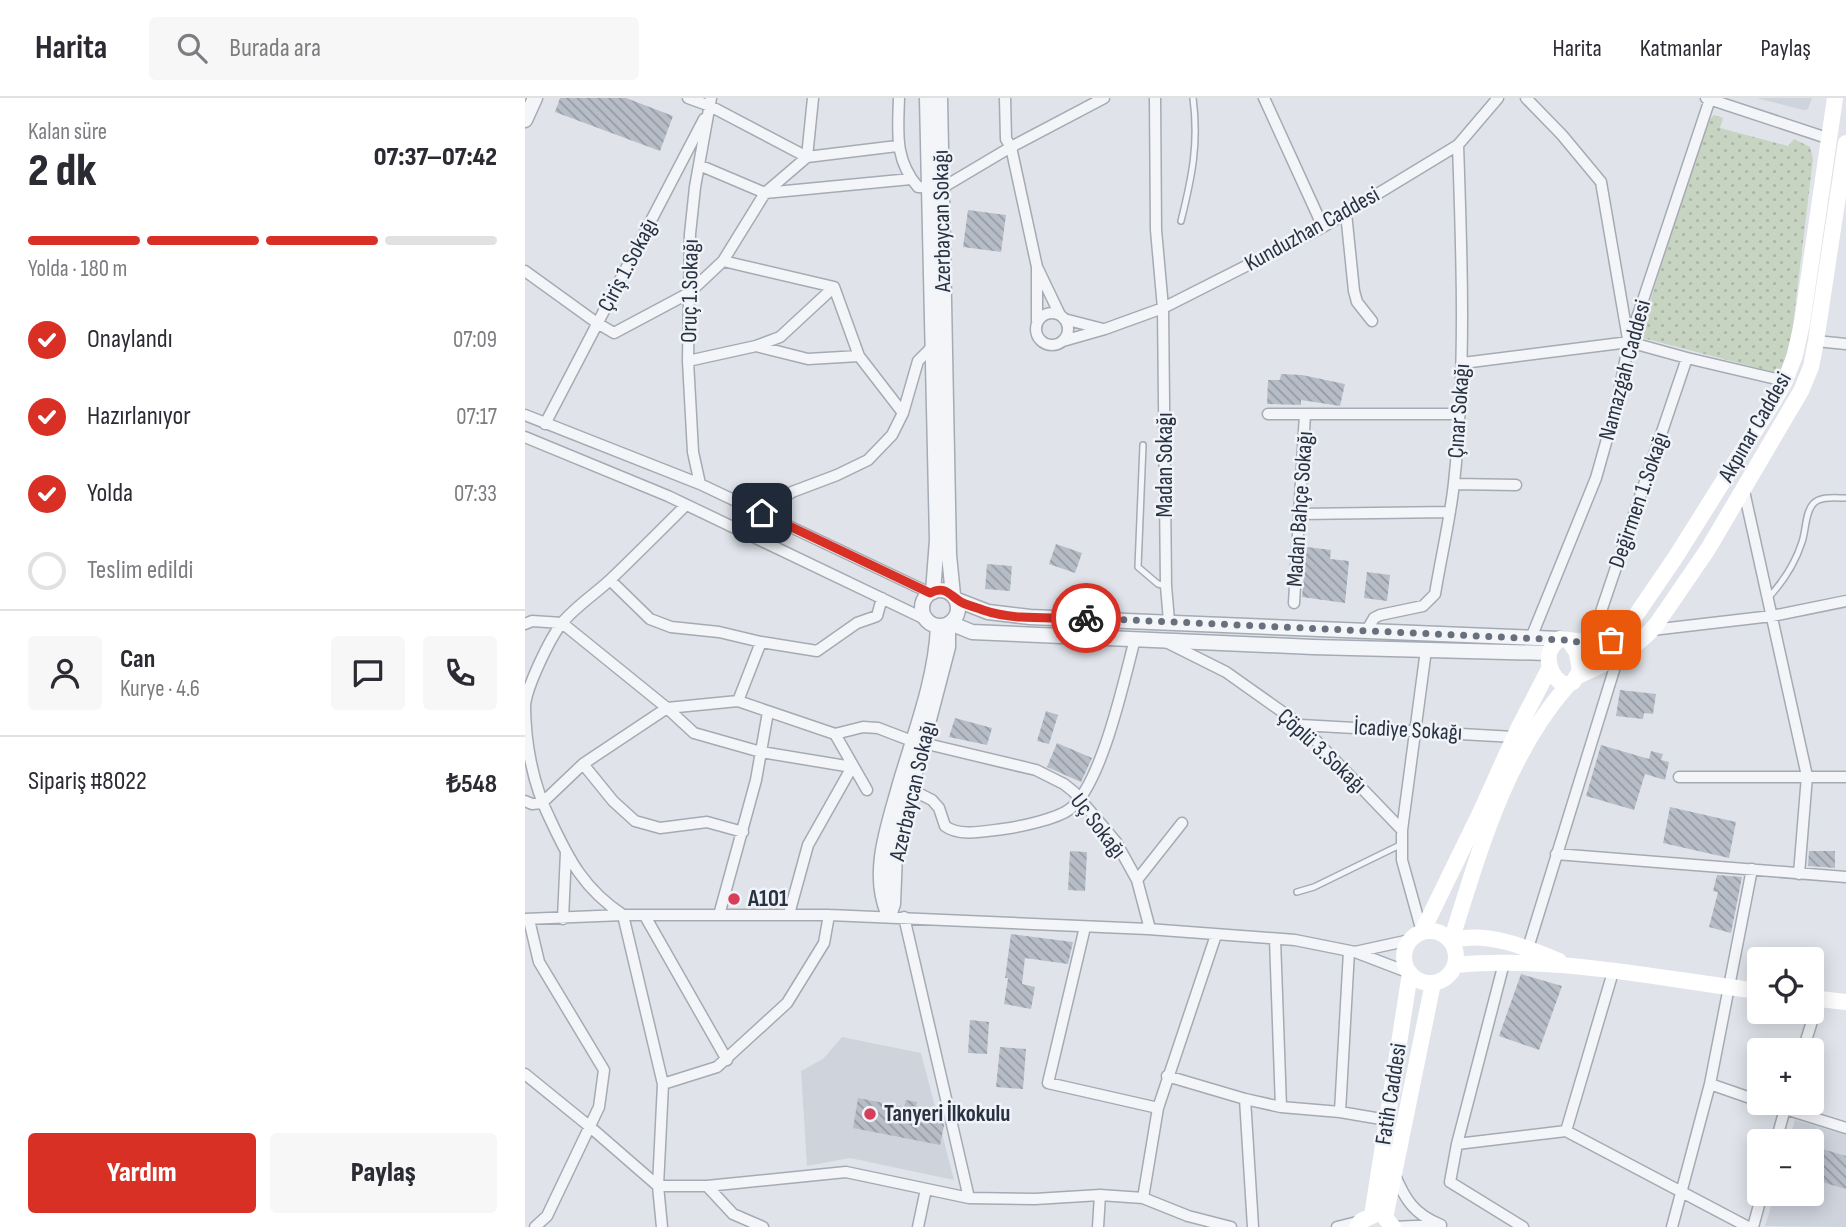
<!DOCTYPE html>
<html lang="tr">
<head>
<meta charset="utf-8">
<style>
	body { margin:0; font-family:"Sofia Sans Condensed",sans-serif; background:#f7f7f7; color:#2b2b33; height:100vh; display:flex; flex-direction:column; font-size:26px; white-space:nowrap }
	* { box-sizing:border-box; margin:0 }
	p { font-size:23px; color:#7c7c81 }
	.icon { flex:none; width:38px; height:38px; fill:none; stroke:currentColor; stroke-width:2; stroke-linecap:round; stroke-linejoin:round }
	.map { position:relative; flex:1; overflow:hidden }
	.drawer { display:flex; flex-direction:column; background:#fff; width:525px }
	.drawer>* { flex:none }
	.buttons { position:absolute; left:1222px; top:849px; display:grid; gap:14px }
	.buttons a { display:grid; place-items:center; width:77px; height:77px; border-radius:7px; background:#fff; box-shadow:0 4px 18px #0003; font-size:35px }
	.pin { position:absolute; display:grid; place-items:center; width:60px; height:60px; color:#fff; margin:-30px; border-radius:14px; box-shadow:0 4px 10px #0006 }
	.courier { position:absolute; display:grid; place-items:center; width:70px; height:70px; margin:-35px; border:5px solid #d93025; border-radius:50%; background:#fff; color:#222; box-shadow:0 2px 9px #0007 }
	.headline em { font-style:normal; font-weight:800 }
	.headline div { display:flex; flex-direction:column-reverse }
	.headline { display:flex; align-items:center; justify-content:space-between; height:119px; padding:0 28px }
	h1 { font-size:46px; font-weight:800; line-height:52px }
	.bar { display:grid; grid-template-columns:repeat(4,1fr); gap:10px 7px; align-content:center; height:84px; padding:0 28px }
	.bar i { height:9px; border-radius:5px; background:#e1e1e2 }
	.bar .on { background:#d93025 }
	.bar p { grid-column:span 4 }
	.line { display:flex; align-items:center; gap:18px; padding:0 28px; border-top:2px solid #e1e1e2 }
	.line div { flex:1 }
	.round { display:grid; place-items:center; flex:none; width:74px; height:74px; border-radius:7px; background:#f7f7f7 }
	ol { padding:0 28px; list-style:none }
	li { display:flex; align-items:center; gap:21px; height:77px }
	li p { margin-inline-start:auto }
	li .icon { padding:7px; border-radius:50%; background:#d93025; color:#fff; stroke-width:4 }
	li:last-child { color:#7c7c81 }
	li i { width:38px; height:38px; border:4px solid #e1e1e2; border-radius:50% }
	.action { display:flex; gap:14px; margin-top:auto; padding:14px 28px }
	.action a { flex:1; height:80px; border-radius:7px; background:#d93025; color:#fff; font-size:28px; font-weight:800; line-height:80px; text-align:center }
	.action a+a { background:#f7f7f7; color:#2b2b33 }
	header { display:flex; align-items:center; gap:42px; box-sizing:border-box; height:98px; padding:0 35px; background:#fff; border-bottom:2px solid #e1e1e2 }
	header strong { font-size:33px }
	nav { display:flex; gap:38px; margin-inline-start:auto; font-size:24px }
	.search { width:490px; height:63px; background:#f7f7f7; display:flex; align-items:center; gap:18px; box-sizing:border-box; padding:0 24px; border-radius:7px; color:#7c7c81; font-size:26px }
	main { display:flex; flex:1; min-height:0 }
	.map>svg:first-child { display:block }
</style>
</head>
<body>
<header>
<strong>Harita</strong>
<div class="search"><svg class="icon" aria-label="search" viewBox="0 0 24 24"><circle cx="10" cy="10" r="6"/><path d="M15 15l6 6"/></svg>Burada ara</div>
<nav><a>Harita</a><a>Katmanlar</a><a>Paylaş</a></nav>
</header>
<main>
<section class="drawer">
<div class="headline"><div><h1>2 dk</h1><p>Kalan süre</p></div><em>07:37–07:42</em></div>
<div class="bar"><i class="on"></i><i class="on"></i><i class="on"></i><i></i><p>Yolda · 180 m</p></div>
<ol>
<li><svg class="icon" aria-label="check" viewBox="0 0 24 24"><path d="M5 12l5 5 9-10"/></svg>Onaylandı<p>07:09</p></li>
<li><svg class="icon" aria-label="check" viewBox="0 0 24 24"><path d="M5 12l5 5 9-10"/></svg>Hazırlanıyor<p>07:17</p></li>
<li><svg class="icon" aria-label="check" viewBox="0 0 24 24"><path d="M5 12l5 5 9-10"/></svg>Yolda<p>07:33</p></li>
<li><i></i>Teslim edildi</li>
</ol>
<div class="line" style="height:126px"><a class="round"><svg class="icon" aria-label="person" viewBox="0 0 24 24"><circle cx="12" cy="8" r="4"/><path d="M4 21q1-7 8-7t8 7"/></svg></a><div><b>Can</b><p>Kurye · 4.6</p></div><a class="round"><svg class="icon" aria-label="chat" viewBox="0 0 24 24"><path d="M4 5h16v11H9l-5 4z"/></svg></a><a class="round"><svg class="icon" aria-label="phone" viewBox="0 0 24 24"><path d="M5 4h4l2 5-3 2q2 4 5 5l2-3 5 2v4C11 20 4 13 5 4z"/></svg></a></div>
<div class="line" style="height:91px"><div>Sipariş #8022</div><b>₺548</b></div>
<div class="action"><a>Yardım</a><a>Paylaş</a></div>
</section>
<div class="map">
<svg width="1321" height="1129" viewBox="0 0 1321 1129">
	<defs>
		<pattern id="park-dots" width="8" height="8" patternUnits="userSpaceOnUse" patternTransform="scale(1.75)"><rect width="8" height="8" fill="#c6d4c1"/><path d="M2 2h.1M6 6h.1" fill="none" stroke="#aab6a7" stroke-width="1.8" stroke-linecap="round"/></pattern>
		<pattern id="building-back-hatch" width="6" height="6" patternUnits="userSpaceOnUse" patternTransform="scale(1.75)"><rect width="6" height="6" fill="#b7bdc7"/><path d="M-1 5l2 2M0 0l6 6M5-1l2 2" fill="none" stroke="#959aa3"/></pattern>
	</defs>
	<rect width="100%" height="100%" fill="#e0e4ea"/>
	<path fill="#ced3dc" d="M1232 0H1287L1283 11 1278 12Z
		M317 939 396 955 429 1082 325 1060 282 1068 276 973 298 961Z
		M1270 1022 1321 1037V1129L1240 1128 1250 1096H1286V1043H1264Z"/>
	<path fill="url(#park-dots)" d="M1189 17 1198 20 1195 30 1263 48 1269 41 1285 49 1288 61 1267 235 1256 276 1114 239 1180 27Z"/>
	<path fill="url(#building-back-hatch)" d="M35 0H101L148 18 135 53 30 14Z
		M443 112 481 117 476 154 438 149Z
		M756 276 777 277 820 286 815 308 776 302V307L742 306 743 282H755Z
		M531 446 557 455 550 475 524 466Z
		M782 449 806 452 805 461 824 463 820 505 777 499Z
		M462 466 487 468 485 493 460 491Z
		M842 474 865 477 862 503 839 500Z
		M1095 592 1131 596 1128 616 1119 615 1118 621 1091 618Z
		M521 613 533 617 524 646 512 643Z
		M430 620 467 630 462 647 424 639Z
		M532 645 567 660 556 684 522 669Z
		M1076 647 1124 661 1126 653 1138 656 1136 662 1144 664 1140 682 1120 676 1109 712 1061 698Z
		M1145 709 1211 724 1204 760 1138 745Z
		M545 753 562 754 560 793 543 792Z
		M1284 753H1310V770L1283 768Z
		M1192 777 1217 779 1206 835 1184 829 1193 794 1188 793Z
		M486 836 548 844 543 866 500 860 497 886 510 889 506 911 479 906 483 880H480Z
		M996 876 1037 888 1014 952 974 938Z
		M445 922 464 924 462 956 443 955Z
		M475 949 501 951 498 991 471 989Z
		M333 1000 379 1009 381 1002 392 1004 391 1010 416 1015 419 1028 415 1047 328 1030Z
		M1294 1050 1321 1058V1091L1286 1081Z"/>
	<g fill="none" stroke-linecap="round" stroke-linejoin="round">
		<g stroke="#a5abb4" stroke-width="8">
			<path id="service" d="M656 123C667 79 674 45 668 0
				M618 347 613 469 633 486 641 488
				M1243 500C1259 483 1270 466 1277 444 1281 433 1280 415 1288 406 1295 398 1310 400 1320 400
				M772 794 789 789 877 746"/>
		</g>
		<g stroke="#a5abb4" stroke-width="13">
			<path id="minor" d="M163 0 185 8 282 59 288 0
				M374 0C373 34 369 61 393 89L417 90 486 49 579 0
				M480 0 481 41 486 49 512 169V223
				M630 0 631 132 638 210 641 488 644 523
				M739 0 798 129
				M1001 0 1037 37 1076 84 1103 241
				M1181 0 1305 41
				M174 67 240 95 386 81
				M821 115 829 193 832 204 847 223
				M198 163 309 189
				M513 171 535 217
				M0 173 72 225 89 235 164 195 198 163 240 95 282 59 372 48
				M309 189 334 258 378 315
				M511 231a16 16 0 1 1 32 0a16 16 0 1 1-32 0Z
				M539 221 578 231
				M538 243 580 231 638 210 798 129 933 47 973 0
				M1291 243 1321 246
				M231 248 283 261 334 258
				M163 263 231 248 255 239 309 189
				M938 265 1104 244 1162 260 1260 283
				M743 316H934
				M0 317 175 386 405 495
				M20 326 179 21
				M0 339 143 398 402 522
				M175 386 168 354 163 263 165 136 170 89 186 0
				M929 386 991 387
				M1219 393 1282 678 1274 776
				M237 415 267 394 312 377 343 362 367 337 378 315 393 263 408 248
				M775 416 925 414
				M85 482 125 521 146 529 194 534 236 544 292 553 332 525 352 518 357 500
				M769 505 780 316
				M37 525 142 610 213 603 310 636 338 629 353 630 387 643
				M0 526 7 523 37 525
				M842 532 849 520 855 517 898 508 910 496C916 459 925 422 929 385 941 272 937 161 933 47
				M1127 532 1247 518 1321 503
				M1006 540 1071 380 1091 309 1104 244 1185 1
				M1066 543 1162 260
				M643 545 701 574 776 627 877 732
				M213 603 236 544
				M776 627 989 639
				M310 636 342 692
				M398 645 511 672 539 686 549 694 591 744 612 782 625 831
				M58 666 88 703 110 723 135 730 182 724 218 734
				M1154 679H1321
				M385 691 407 702 414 710 420 728C434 739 461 733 478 731 494 729 532 721 545 711 577 686 599 582 610 541
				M0 703 7 706 17 705
				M17 705 58 666 142 610 169 635 236 654 327 669 283 747 264 816
				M1031 756 1321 779
				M612 782 657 725
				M98 817C59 791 44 762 25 721 8 687 0 645 0 607 2 588 25 540 37 525 50 509 70 496 85 482 111 457 136 432 161 407
				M98 817 138 986 133 1088 137 1129
				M194 817 231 682 243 614
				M120 818 202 962
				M379 819 444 1100
				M0 821 98 817H304L623 831 770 842 830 854 885 875
				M38 821 41 754
				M4 822 14 864 79 972 74 1009 22 1118 10 1129
				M560 829 523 985 633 1010
				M897 834 877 762V732L901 552
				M750 841 756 1009
				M1003 850 1093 559
				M830 854 885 842
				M979 865 932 1046 925 1084 998 1129
				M1278 952 1294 901
				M0 976 64 1028 133 1088H182L321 1074 444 1100 510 1101 575 1097 618 1100 663 1118 706 1129
				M642 978 720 1001 756 1009 815 1014 862 1022
				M138 986 192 969 262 905 299 845 304 817
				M1185 986 1234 1003
				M720 1001 728 1129
				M1238 1004 1321 1030
				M815 1014 824 853
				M1041 1033 1088 874
				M1251 1043 1262 1004
				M932 1046 1041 1033 1223 1129
				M869 1075C880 1102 889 1116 916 1127
				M182 1088 208 1116 238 1129
				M618 1100 633 1010 691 837
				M393 1129 401 1091
				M573 1129 575 1097
				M812 1129 836 1123
				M868 1129 912 1127
				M1147 1129 1185 986 1227 771
				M1228 1129 1237 1096"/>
		</g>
		<g stroke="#a5abb4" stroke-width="17">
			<path id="tertiary" d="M402 0 412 442 408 494
				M415 0 424 457 428 497
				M0 22 10 0
				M397 510a18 18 0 1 1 36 0a18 18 0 1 1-36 0Z
				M432 502 463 514 505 519 1035 541
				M425 525 447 534 788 549 1024 555
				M363 815C346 775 363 729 374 689 389 637 411 582 413 528
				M364 817 368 806 370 755 374 736 423 549V526"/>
		</g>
		<use href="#service" stroke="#f3f5f8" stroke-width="5"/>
		<use href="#minor" stroke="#f3f5f8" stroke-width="10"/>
		<use href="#tertiary" stroke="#f3f5f8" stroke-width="14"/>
		<path stroke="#fff" stroke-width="16" d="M1045 544 1052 555 1055 573 1048 584 1043 587C1023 583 1016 552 1035 541 1056 544 1078 547 1098 536L1150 460 1248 304 1260 283 1270 257 1277 225 1310 0
			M1053 578C1082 565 1110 552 1131 527L1183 451 1276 293 1286 269 1291 243 1321 45
			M879 859a26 26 0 1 1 52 0a26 26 0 1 1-52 0Z
			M897 834 956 713 992 633 1025 569
			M926 843C954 755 980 658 1043 587
			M926 843C961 832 1002 850 1034 863
			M930 867C1031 857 1134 881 1234 893
			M1286 900 1321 904
			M832 1129 836 1123 847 1118 885 875
			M868 1129 860 1120 908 885"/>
	</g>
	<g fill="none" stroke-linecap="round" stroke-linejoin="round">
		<path stroke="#68707d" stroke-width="7" stroke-dasharray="0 12.6" d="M561 520 1040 542 1045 544 1086 542"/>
		<path stroke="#d93025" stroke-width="9" d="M237 415 405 495C419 488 423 495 433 502 439 507 451 509 458 512 489 523 528 519 561 520"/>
	</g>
	<g fill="#d63e59" stroke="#f0f3f7" stroke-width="2.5">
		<circle cx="209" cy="801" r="7"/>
		<circle cx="345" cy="1016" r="7"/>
	</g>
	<g text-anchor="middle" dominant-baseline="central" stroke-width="5" stroke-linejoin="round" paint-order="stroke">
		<g font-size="23" fill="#283242" stroke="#f0f3f7">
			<text transform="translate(417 123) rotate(-91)">Azerbaycan Sokağı</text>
			<text transform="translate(787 131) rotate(-29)">Kunduzhan Caddesi</text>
			<text transform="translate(103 167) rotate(-62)">Çiriş 1.Sokağı</text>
			<text transform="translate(165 193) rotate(-89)">Oruç 1.Sokağı</text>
			<text transform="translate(1100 272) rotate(-75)">Namazgah Caddesi</text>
			<text transform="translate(934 313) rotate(-86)">Çınar Sokağı</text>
			<text transform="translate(1230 329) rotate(-60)">Akpınar Caddesi</text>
			<text transform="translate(640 367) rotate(-90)">Madan Sokağı</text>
			<text transform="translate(1114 402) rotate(-71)">Değirmen 1.Sokağı</text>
			<text transform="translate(775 411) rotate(-86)">Madan Bahçe Sokağı</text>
			<text transform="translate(883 632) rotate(3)">İcadiye Sokağı</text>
			<text transform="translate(797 653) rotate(43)">Çöplü 3.Sokağı</text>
			<text transform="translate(388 693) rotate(-77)">Azerbaycan Sokağı</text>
			<text transform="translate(573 728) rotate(52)">Uç Sokağı</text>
			<text transform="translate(866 996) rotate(-81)">Fatih Caddesi</text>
		</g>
		<g font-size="23" font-weight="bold" fill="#283242" stroke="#f0f3f7" text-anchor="start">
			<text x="223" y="801">A101</text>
			<text x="359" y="1016">Tanyeri İlkokulu</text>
		</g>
	</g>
</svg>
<div class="buttons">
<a><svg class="icon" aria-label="locate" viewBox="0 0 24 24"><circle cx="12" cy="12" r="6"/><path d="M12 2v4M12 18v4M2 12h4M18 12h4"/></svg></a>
<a>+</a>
<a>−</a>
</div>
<div class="pin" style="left:1086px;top:542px;background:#ea580c"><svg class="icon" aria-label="bag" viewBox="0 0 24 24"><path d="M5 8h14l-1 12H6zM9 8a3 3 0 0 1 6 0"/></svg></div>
<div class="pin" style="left:237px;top:415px;background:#1f2937"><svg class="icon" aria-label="home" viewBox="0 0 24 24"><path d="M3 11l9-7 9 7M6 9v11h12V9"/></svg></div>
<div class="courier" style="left:561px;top:520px"><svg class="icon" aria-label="bike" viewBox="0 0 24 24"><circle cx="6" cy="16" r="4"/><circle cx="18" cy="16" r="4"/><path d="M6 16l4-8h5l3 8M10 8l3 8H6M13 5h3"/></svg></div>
</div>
</main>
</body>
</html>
